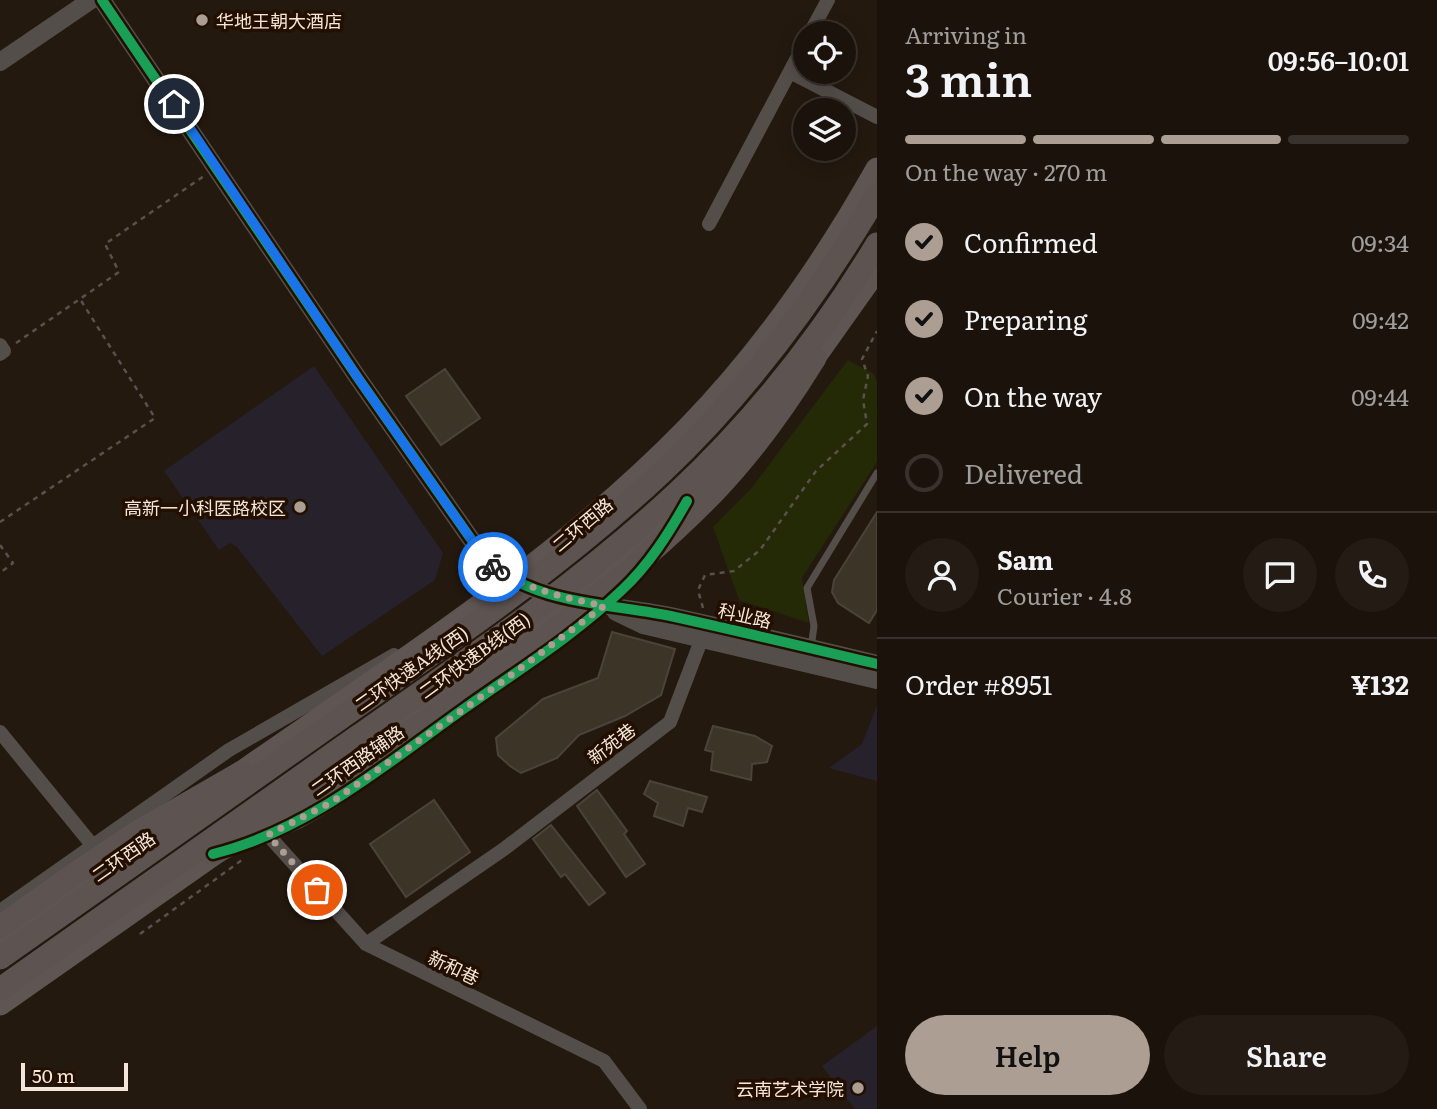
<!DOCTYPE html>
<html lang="en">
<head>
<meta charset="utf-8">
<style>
	body { margin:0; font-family:Literata,"Noto Sans SC",serif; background:#241c14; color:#f1f3f6; height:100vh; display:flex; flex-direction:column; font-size:26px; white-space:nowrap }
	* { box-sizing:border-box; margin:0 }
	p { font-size:23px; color:#a09e9d }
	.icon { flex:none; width:38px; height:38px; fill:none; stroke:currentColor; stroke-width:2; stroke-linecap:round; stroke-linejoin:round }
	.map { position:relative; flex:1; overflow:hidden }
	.side { display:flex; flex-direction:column; background:#1b130b; width:560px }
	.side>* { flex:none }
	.fabs { position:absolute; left:793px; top:21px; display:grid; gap:14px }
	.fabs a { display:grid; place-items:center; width:63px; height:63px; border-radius:50%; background:#1b130b; box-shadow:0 4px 18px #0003,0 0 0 2px #39322c; font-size:35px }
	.scale { position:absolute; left:21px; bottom:18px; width:107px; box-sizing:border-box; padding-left:7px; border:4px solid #f5e6da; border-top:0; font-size:19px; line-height:24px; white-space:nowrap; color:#f5e6da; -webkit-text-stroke:5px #230f00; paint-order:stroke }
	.pin { position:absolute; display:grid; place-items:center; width:60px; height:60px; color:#fff; margin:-30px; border:4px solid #fff; border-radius:50%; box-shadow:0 2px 7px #0007 }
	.courier { position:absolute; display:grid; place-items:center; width:70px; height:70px; margin:-35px; border:5px solid #1a73e8; border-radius:50%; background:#fff; color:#222; box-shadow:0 2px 9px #0007 }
	.summary em { font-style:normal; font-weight:600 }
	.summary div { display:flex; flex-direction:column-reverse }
	.summary { display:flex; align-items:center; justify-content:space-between; height:119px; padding:0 28px }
	h1 { font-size:46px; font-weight:600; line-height:52px }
	.bar { display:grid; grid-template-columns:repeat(4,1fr); gap:10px 7px; align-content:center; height:84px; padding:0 28px }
	.bar i { height:9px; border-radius:5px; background:#39322c }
	.bar .active { background:#ac9e93 }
	.bar p { grid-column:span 4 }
	.line { display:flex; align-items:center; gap:18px; padding:0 28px; border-top:2px solid #39322c }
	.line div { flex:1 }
	.round { display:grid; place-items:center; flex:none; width:74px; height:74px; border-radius:37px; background:#241c14 }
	ol { padding:0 28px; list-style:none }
	li { display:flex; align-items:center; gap:21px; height:77px }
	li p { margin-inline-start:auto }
	li .icon { padding:7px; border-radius:50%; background:#ac9e93; color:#111; stroke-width:4 }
	li:last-child { color:#a09e9d }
	li i { width:38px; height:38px; border:4px solid #39322c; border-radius:50% }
	.primary-button { display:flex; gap:14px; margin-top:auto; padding:14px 28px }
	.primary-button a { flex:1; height:80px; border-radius:42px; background:#ac9e93; color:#111; font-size:28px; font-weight:600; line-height:80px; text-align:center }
	.primary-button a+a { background:#241c14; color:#f1f3f6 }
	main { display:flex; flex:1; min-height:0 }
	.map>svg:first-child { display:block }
</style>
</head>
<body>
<main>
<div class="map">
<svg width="877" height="1109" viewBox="0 0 877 1109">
	<rect width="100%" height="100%" fill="#24190f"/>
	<path fill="#27212c" d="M314 366 443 553 435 580 322 656 237 547 230 543 219 550 164 471Z
		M877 705V781L829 768 862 744Z
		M877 1026V1109H855L822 1066Z"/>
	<path fill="#242906" d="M848 360 874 374 877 384V462L802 578 809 623 739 600 713 527 750 490Z"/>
	<path fill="#3d3428" stroke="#4b4339" stroke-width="2" d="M445 369 480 418 441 445 406 396Z
		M877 512V610L869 623 838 603 832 592 834 580Z
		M612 632 675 649 661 695 625 716 579 735 557 758 521 773 510 766 498 755 496 738 543 699 598 678Z
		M713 726 755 736 772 746 767 762 752 764 751 780 711 770 713 752 705 750Z
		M650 781 707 797 702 812 688 808 683 826 654 816 658 803 644 794Z
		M597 790 627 831 624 834 645 864 626 877 577 806Z
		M434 800 470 852 406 897 370 844Z
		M551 825 605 893 589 905 565 874 561 877 533 839Z"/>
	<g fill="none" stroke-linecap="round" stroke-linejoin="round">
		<path stroke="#58514e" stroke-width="2.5" stroke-dasharray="5 5" stroke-linecap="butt" d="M16 343 119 272 105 244 204 176
			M0 522 155 418 80 299
			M0 545 13 563 0 573
			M703 608 698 590 705 575 734 571 760 550 816 471 867 424 863 400 868 376 862 359 877 331
			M140 934 242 860"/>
		<path stroke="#544e4b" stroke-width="7" d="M811 648 814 626 807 588 877 473"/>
		<path stroke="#544e4b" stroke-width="14" d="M810 33 828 0
			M790 72 877 117
			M709 224 805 43
			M0 345 4 351 0 354
			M0 732 93 846
			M268 835 366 944 604 1061 640 1109
			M258 839 300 821 332 802 530 661
			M0 911 229 750 394 655
			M366 944 504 849 670 722 702 638"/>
		<path stroke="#544e4b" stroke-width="18" d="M102 0 358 378 485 559C534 606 612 603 675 617 743 632 810 648 877 664
			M0 62 91 0
			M616 612 643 625 877 680"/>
		<path stroke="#5f5653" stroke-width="23" d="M804 372 877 269
			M228 782C385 671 553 567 688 428 763 351 824 263 877 169
			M282 806C442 693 613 587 746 441
			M0 942 154 834
			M0 1004 228 844"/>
		<path stroke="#5d5451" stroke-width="23" d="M213 854 325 791
			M0 927 73 875"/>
		<path stroke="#5d5451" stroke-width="23" d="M325 791C458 697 602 608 716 490 754 450 786 405 815 358
			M73 875 136 833 242 772
			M0 958C114 877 228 797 342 717 452 640 563 565 661 473 747 392 817 297 877 195
			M0 989C119 905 238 821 357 737 467 660 578 585 677 493 755 420 822 335 877 244"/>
		<g stroke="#230f00" stroke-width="15">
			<path id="cycleway" d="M102 0 358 378 485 559C534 606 612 603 675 617 743 632 810 648 877 664
				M213 854C309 830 386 764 465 708 517 671 575 635 622 590 649 565 669 533 687 501"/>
		</g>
		<use href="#cycleway" stroke="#1a9f57" stroke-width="10"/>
	</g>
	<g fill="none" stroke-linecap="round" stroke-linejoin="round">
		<path stroke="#ac9e93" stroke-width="7" stroke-dasharray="0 12.6" d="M317 890 268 835 332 802 495 687 604 606C566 598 525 589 493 567"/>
		<path stroke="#1a73e8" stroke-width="9" d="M174 104 358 378 485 559 493 567"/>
	</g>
	<g fill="#ac9e93" stroke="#230f00" stroke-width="2.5">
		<circle cx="202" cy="20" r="7"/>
		<circle cx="300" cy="507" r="7"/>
		<circle cx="858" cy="1088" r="7"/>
	</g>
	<g text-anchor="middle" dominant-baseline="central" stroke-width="7" stroke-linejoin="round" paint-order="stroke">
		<g font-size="18" fill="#f5e6da" stroke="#230f00" text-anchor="end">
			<text x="216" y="20" text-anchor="start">华地王朝大酒店</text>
			<text x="286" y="507">高新一小科医路校区</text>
			<text x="844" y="1088">云南艺术学院</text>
		</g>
		<g font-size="18" fill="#f5e6da" stroke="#230f00">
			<text transform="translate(582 524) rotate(-40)">二环西路</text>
			<text transform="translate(745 615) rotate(13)">科业路</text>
			<text transform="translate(474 655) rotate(-36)">二环快速B线(西)</text>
			<text transform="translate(411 668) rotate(-35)">二环快速A线(西)</text>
			<text transform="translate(611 743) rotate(-37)">新苑巷</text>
			<text transform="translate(357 760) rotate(-35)">二环西路辅路</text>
			<text transform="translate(123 856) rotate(-35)">二环西路</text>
			<text transform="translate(454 967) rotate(26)">新和巷</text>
		</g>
	</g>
</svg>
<div class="fabs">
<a><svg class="icon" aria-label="locate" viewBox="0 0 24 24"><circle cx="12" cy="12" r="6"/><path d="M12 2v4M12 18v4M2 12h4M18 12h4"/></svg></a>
<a><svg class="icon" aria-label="layers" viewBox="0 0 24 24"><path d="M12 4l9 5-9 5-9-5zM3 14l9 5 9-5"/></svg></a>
</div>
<div class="scale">50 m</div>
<div class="pin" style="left:317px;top:890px;background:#ea580c"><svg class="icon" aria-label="bag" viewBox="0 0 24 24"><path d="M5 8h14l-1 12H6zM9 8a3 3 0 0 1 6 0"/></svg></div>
<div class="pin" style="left:174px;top:104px;background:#1f2937"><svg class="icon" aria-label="home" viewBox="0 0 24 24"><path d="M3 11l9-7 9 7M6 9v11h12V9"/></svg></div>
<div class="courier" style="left:493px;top:567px"><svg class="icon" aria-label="bike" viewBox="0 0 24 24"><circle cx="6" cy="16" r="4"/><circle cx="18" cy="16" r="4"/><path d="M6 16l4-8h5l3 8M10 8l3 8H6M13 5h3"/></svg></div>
</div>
<section class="side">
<div class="summary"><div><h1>3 min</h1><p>Arriving in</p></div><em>09:56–10:01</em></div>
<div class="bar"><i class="active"></i><i class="active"></i><i class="active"></i><i></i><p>On the way · 270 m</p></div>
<ol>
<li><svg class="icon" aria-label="check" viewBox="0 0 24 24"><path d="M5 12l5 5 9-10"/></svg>Confirmed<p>09:34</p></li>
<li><svg class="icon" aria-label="check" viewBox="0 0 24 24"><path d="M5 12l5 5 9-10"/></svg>Preparing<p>09:42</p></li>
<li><svg class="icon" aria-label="check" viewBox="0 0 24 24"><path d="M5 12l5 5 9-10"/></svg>On the way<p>09:44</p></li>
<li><i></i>Delivered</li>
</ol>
<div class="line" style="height:126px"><a class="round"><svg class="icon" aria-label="person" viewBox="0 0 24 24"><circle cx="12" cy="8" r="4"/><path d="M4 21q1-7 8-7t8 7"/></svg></a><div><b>Sam</b><p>Courier · 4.8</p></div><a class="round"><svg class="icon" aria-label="chat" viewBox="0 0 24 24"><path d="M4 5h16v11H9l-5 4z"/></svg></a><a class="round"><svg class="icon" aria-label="phone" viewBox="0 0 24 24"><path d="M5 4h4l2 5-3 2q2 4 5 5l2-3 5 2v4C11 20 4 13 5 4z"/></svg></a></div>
<div class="line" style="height:91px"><div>Order #8951</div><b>¥132</b></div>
<div class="primary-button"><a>Help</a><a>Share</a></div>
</section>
</main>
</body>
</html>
